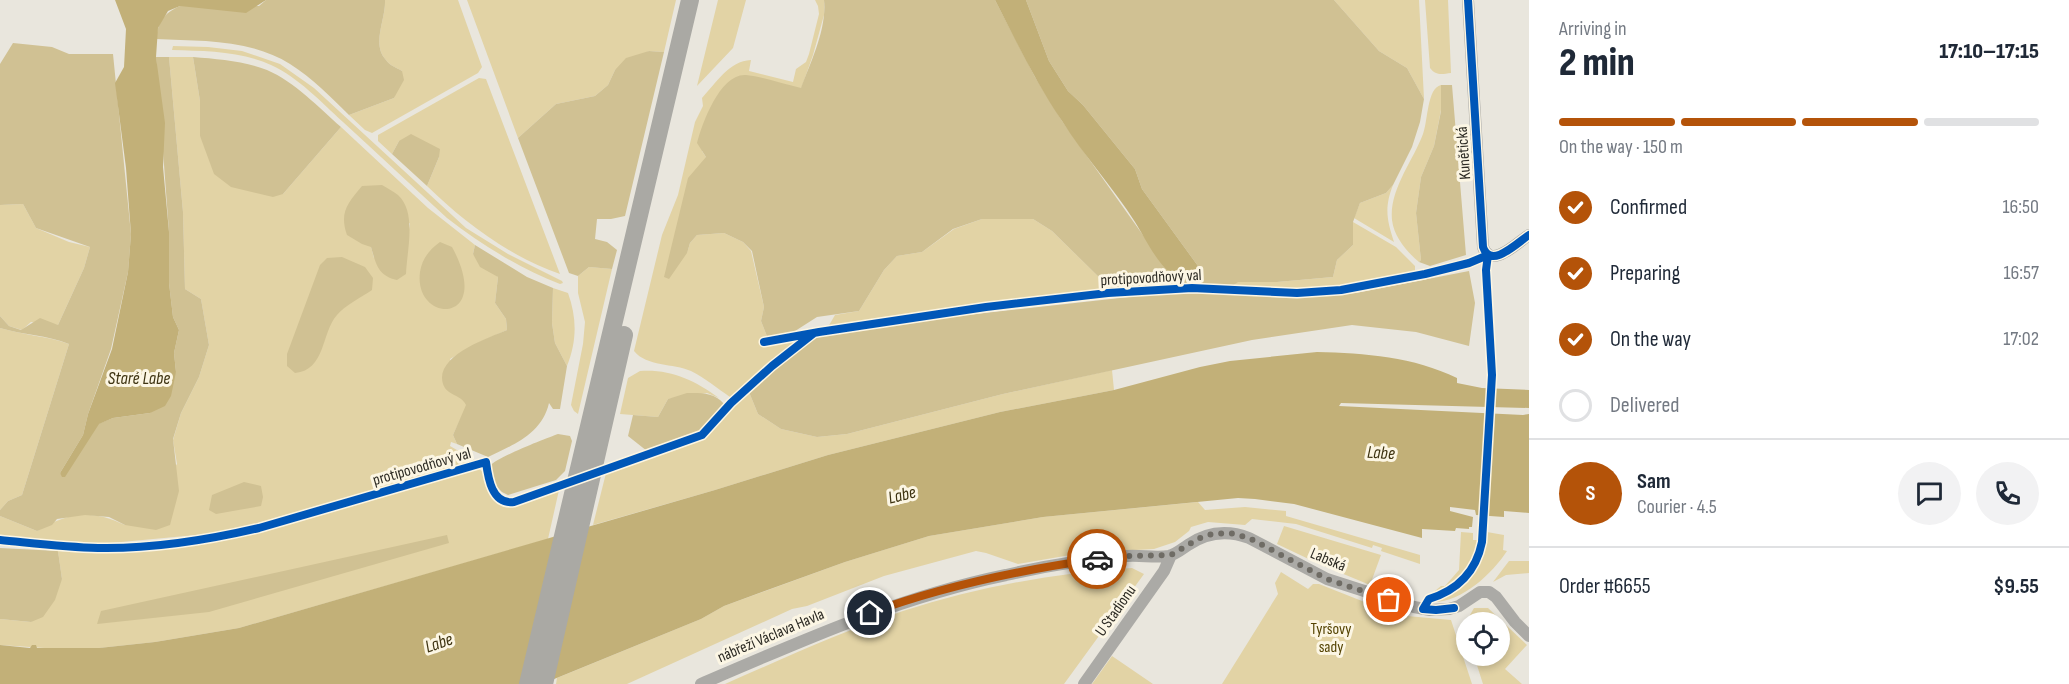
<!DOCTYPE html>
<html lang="en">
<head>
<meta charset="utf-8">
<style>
	body { margin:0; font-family:"Sofia Sans Condensed",sans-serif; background:#f2f2f3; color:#1f2937; height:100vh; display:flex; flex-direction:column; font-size:22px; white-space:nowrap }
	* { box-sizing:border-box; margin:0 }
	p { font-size:20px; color:#747a83 }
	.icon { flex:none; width:33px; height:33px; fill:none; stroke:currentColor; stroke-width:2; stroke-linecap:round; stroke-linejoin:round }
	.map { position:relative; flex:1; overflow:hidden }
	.side { display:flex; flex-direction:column; background:#fff; width:540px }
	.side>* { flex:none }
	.fabs { position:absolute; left:1456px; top:612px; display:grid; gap:12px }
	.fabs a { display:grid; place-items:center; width:54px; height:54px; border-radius:50%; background:#fff; box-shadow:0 3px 9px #0003; font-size:30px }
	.pin { position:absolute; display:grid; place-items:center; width:51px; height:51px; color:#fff; margin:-26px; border:3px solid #fff; border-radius:50%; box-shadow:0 2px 6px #0007 }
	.courier { position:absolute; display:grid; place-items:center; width:60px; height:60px; margin:-30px; border:4px solid #b45309; border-radius:50%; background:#fff; color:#222; box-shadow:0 2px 8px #0007 }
	.headline em { font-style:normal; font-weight:800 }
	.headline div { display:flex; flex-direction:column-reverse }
	.headline { display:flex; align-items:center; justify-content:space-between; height:102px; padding:0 30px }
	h1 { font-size:39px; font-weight:800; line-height:45px }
	.bar { display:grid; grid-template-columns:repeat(4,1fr); gap:9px 6px; align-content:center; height:72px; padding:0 30px }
	.bar i { height:8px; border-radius:4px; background:#e0e1e3 }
	.bar .selected { background:#b45309 }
	.bar p { grid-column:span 4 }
	.line { display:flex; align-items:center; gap:15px; padding:0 30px; border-top:2px solid #e0e1e3 }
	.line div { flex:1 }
	.round { display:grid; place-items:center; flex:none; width:63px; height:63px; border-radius:32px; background:#f2f2f3 }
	ol { padding:0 30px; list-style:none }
	li { display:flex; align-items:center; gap:18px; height:66px }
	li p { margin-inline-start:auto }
	li .icon { padding:6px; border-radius:50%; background:#b45309; color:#fff; stroke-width:4 }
	li:last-child { color:#747a83 }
	li i { width:33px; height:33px; border:3px solid #e0e1e3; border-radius:50% }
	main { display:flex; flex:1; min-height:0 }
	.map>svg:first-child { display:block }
</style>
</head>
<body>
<main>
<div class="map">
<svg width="1529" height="684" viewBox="0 0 1529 684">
	<rect width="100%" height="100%" fill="#e9e6dd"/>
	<path fill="#e2d3a5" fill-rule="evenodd" d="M385 0H458L482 67 478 73 372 133 365 130 349 115 394 98 402 71C397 68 389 65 386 60 371 44 386 19 385 0Z
		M467 0H676L664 52 649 51 615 70 608 85 595 96 556 104 518 138Z
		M718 0H746L733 48 697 86Z
		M815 0H824V15L813 55 801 89 702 151 706 157 687 253 690 243 697 235 724 233 743 242 751 251 764 307 761 321 768 339 763 340 764 344 798 338 737 395 730 397C717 388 705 378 691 371 673 363 647 367 634 351L662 235 678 195 695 122 703 106 702 98C716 83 729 61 751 60L749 71 793 82 796 69 806 62 809 54 819 14 818 6Z
		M1334 0H1419L1424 99 1407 68 1379 51Z
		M1425 0H1448L1451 73C1442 74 1436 76 1430 68Z
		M173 46 208 47 242 51 280 64 314 88 466 228 508 254 562 281 563 283 560 284C519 268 482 245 447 218 412 186 378 154 343 122 321 102 299 78 271 65 241 51 205 51 172 50Z
		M169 57H193L200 101V136L283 194 341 127 428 208 475 245 473 254 498 277 495 303 506 319 507 330 480 342 450 359 467 405 453 435 457 444 451 442 450 446 476 461 268 522 228 532 100 544H75L0 536V516L37 531C68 512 92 509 125 525L177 464 173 440 181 413 199 377 209 345 201 299 185 289 183 212ZM410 223 407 243 374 258 371 247Z
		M479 78 486 79 560 274C510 257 464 222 427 186L439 157 399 141 392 154 378 141V135Z
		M1441 85V110L1434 146 1421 177 1416 213 1421 260 1419 262C1407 252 1394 237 1392 220 1389 190 1413 161 1423 134 1428 121 1427 88 1441 85Z
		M1393 185C1384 208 1387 220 1394 242L1354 218 1360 203 1386 193Z
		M23 204 36 228 69 242 90 247 84 268 58 325 31 322 22 330 9 326 0 316V205Z
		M982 219H1033L1052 231 1112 290 985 303 828 327 835 315 859 311 884 270 897 256 922 252 954 229Z
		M1353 222 1396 247 1415 266V273L1326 289 1305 290 1234 285 1237 282H1277L1333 277 1337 260 1353 245Z
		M589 267 612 269 578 414 574 411 571 405 583 344 585 322 578 293V276Z
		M553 288 568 293C577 318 577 341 567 366L555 343 552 323Z
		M0 328C23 335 47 336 69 344L22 495 8 501 0 510Z
		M1112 370 1114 390 1000 412 828 455 715 490 593 525 606 473 690 443 712 428 749 392 758 414 781 429 817 437 847 434 1003 394Z
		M640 371C671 369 694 380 719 398L707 393 668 399 658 417 620 414 628 378Z
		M478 468 484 473C488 522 530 500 559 490L548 539 239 628 155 642 99 648 59 649 0 645V619L31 622 62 579 58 551 84 552 154 549 223 539 297 521Z
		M1198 502 1205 510 1245 507 1286 511V516L1420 555V564L1381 551 1382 548 1373 545 1372 548 1296 524 1252 519 1245 525 1208 522 1191 527 1189 531 1175 542 1154 549 1082 553 1018 564 986 553 976 551 884 576 807 606 792 609 627 684H556L557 678 701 619 724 606 845 562 929 536 1043 517Z
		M1284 526 1381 555 1370 585 1317 563 1277 544Z
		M1461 532 1473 533V540H1479C1472 568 1458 588 1430 595L1441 586H1445L1459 570Z
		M1487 532 1504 535 1503 550 1507 551C1492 574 1461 603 1432 602 1469 591 1481 568 1487 532Z
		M1509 561H1529V573L1506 575 1493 582Z
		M1132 568 1144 574 1064 684H725C784 658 843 631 903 611 978 587 1054 573 1132 568Z
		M1281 572 1308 589 1313 584H1319L1367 603 1407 616 1451 620 1472 684H1222L1278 594 1275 583Z
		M1474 608H1488L1527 645 1505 669 1522 684H1483L1474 656H1500V622H1467V631L1466 622Z
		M1112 656 1153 684H1092Z"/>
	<path fill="#d0c193" d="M266 0H385C386 19 371 44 386 60 389 65 397 68 402 71L404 80 394 98 349 115C331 97 312 78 290 64 251 39 200 41 156 39 158 22 164 13 180 6H259Z
		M824 0H995L1035 77 1062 121 1167 269 1198 266 1142 189 1135 169 1083 105 1068 91 1049 61 1026 0H1334L1379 51 1407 68 1424 99 1420 122 1412 147 1393 185 1386 193 1360 203 1353 222V245L1337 260 1333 277 1277 282H1238L1234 285 1112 290 1052 231 1033 219H982L953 229 922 252 897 256 884 270 859 311 817 317 792 333 768 339 761 321 764 307 752 251 743 242 724 233 697 235 690 243 687 253 669 279 664 277 688 178 706 157 697 143C702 124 720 73 746 75 764 77 783 84 801 88 811 61 827 29 824 0Z
		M13 43 52 47 69 54H113L131 234 128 272 111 349 88 414 83 435 60 473 64 477 98 424 113 418 150 413 176 372 174 353 179 330 173 317 169 283V232L156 57H169L183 212 185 289 201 299 209 345 199 377 181 413 173 439 179 491 170 525 156 530 125 525 109 517 85 515 57 519 52 525 37 531 0 516V510L8 501 22 495 69 344C47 335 23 335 0 328V316L9 326 21 330 40 318 58 325 84 268 90 247 36 228 23 204 0 205V64Z
		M649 51 664 52 625 216 611 219H597L595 239 607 242 617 250 612 269 589 267 578 276 569 273 518 138 556 104 595 96 608 85 615 70 626 58Z
		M193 57C218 59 243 61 267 70 295 82 318 107 341 127L283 194 273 197 231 187 214 174 200 136V101Z
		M1441 85H1452L1466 255 1430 266 1419 262 1421 260 1416 213 1421 177 1434 146 1441 111Z
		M411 134 440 149 439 157 427 186 392 154 399 141Z
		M382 185C387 188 393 191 398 195 417 212 407 250 406 274L397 280C378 276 376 264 371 247L362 244 347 235C339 212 348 203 362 186Z
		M440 242 452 247C495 326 413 324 420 272 422 259 429 250 440 242Z
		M475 245 527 277 553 288 552 323 555 343 567 366 560 409H553L549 403C542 434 513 445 488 457L457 444 453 435 466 405C461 394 447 396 443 384 434 356 488 338 507 330L506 319 495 303 498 277 480 267 473 254Z
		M342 257 365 267 373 278 372 290C362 297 344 306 337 315 321 333 326 370 295 373L287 366V354L320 265 327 258Z
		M1469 271 1475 303 1469 346 1416 332 1352 325 1252 340 1003 394 847 434 817 437 781 429 758 414 749 392 802 345 818 337 958 316 1156 294 1220 293 1288 298 1356 293Z
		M687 393C701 393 714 392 724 404L723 407 701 430 691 436 647 451 628 436 633 415 658 417 668 399Z
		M558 434 570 436 572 441 565 471 556 480 508 495 502 492 490 480C489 476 488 470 490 466 495 458 547 438 558 434Z
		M244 482 261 486 263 497 261 506 216 514 209 510 212 495Z
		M447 535 449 543 209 612 97 624 101 611Z
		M0 548 58 551 62 579 55 600 43 617 31 622 0 619Z"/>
	<path fill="#c2b078" d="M115 0H266L246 13 180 6 168 11 158 28 156 57 165 123 163 167 169 232V283L173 317 179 330 174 353 176 372 171 396 165 406 150 413 113 418 99 424 65 477H62L60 473 83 435 88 414 112 349 128 272 131 234 126 168 115 83 124 67 126 29Z
		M995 0H1026L1049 61 1068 91 1083 105 1135 169 1142 189 1198 266C1193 274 1186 281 1176 276 1160 270 1144 236 1135 222 1113 187 1084 156 1062 121 1036 83 1016 41 995 0Z
		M1317 352C1365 353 1414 357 1457 378V383L1482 388 1529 390V408L1341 403 1339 406 1523 415 1529 414V513L1504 511V517L1476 515 1475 510 1450 507V511L1473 517 1472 527H1469V529L1456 528 1455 531 1422 529V538L1294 504 1255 499 1238 498 1043 517 929 536 845 562 762 592 724 606 701 619 542 684H0V645L30 648 32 645H36L37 648H99L155 642 239 628 715 490 828 455 1000 412 1114 390 1200 367 1230 361Z"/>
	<path fill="#e9e6dd" d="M1487 410 1493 411 1487 519H1481Z"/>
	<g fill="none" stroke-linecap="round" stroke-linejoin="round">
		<path stroke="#abaaa6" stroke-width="12" d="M1468 0 1483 247C1491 270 1518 242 1529 235
			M701 684C801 641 899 597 1006 575 1045 566 1087 559 1127 556 1141 555 1155 558 1169 556 1176 554 1182 549 1188 545 1207 532 1228 530 1249 538L1327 579 1414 607 1430 610 1449 609 1459 606 1480 592H1489L1496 597 1515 622 1529 636
			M1084 684 1164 571 1171 555"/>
		<path stroke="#aaa9a4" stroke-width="18" d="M528 684 690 0
			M544 684 624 335"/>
		<g stroke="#fcf6e4" stroke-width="11">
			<path id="cycleway" d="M1468 0 1483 247C1491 270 1518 242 1529 235
				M764 342 819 332 986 307 1108 293 1192 288 1297 293 1341 290 1425 274 1469 263 1488 255
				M0 540C32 543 65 547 98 548 150 549 208 540 259 528L486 462C488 478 492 505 514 502L702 435 731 403 772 366 814 333
				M1454 608 1436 610 1423 609 1429 599C1458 590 1476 572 1482 542L1492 375 1486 270 1488 255"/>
		</g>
		<use href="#cycleway" stroke="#0057b8" stroke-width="8"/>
	</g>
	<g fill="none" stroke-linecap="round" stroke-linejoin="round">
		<path stroke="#6f6c65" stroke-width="6" stroke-dasharray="0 10.8" d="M1097 559 1127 556 1171 555 1200 538 1212 534 1230 533 1249 538 1327 579 1389 600"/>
		<path stroke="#b45309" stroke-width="8" d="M870 613C943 586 1020 570 1097 559"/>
	</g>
	<g text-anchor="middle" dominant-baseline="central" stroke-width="6" stroke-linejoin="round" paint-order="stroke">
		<g font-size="16" fill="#2d2b24" stroke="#fcf6e4">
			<text transform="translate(1464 153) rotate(-94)">Kunětická</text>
			<text transform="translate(1151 278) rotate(-3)">protipovodňový val</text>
			<text transform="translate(422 467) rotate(-16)">protipovodňový val</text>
			<text transform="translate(1328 560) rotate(23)">Labská</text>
			<text transform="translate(1116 611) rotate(-55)">U Stadionu</text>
			<text transform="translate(771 636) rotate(-23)">nábřeží Václava Havla</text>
		</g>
		<g font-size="16" fill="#544302" stroke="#fcf6e4">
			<text x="1331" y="629">Tyršovy<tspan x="1331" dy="18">sady</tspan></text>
		</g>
		<g font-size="18" font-style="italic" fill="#3e3311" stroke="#fcf6e4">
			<text x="139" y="378">Staré Labe</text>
			<text transform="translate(1381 453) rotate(3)">Labe</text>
			<text transform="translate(902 495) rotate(-14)">Labe</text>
			<text transform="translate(439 643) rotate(-19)">Labe</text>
		</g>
	</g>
</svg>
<div class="fabs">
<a><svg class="icon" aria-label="locate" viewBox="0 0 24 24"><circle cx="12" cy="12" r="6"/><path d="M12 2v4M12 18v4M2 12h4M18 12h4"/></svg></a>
</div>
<div class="pin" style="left:1389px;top:600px;background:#ea580c"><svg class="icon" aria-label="bag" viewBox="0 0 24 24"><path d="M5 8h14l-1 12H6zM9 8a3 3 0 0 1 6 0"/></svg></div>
<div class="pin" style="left:870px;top:613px;background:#1f2937"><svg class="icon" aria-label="home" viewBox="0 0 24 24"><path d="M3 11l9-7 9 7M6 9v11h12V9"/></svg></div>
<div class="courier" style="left:1097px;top:559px"><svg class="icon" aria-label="car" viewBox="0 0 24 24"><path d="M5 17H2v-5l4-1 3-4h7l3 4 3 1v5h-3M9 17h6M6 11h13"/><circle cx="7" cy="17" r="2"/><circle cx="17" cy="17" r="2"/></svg></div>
</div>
<section class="side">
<div class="headline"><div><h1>2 min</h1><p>Arriving in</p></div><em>17:10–17:15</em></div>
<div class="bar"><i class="selected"></i><i class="selected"></i><i class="selected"></i><i></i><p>On the way · 150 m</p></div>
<ol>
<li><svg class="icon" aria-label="check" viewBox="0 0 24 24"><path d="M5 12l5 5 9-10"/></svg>Confirmed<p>16:50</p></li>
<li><svg class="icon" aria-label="check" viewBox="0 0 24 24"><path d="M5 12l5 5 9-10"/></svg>Preparing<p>16:57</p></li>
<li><svg class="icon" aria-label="check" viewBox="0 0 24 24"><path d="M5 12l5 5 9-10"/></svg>On the way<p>17:02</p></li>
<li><i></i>Delivered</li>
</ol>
<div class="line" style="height:108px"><b class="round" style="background:#b45309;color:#fff">S</b><div><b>Sam</b><p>Courier · 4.5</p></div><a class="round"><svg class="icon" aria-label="chat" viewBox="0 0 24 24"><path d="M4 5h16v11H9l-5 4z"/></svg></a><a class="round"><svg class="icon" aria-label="phone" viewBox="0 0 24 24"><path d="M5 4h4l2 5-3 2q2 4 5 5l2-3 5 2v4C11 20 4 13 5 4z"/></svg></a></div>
<div class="line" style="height:78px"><div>Order #6655</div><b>$9.55</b></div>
</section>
</main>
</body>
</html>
